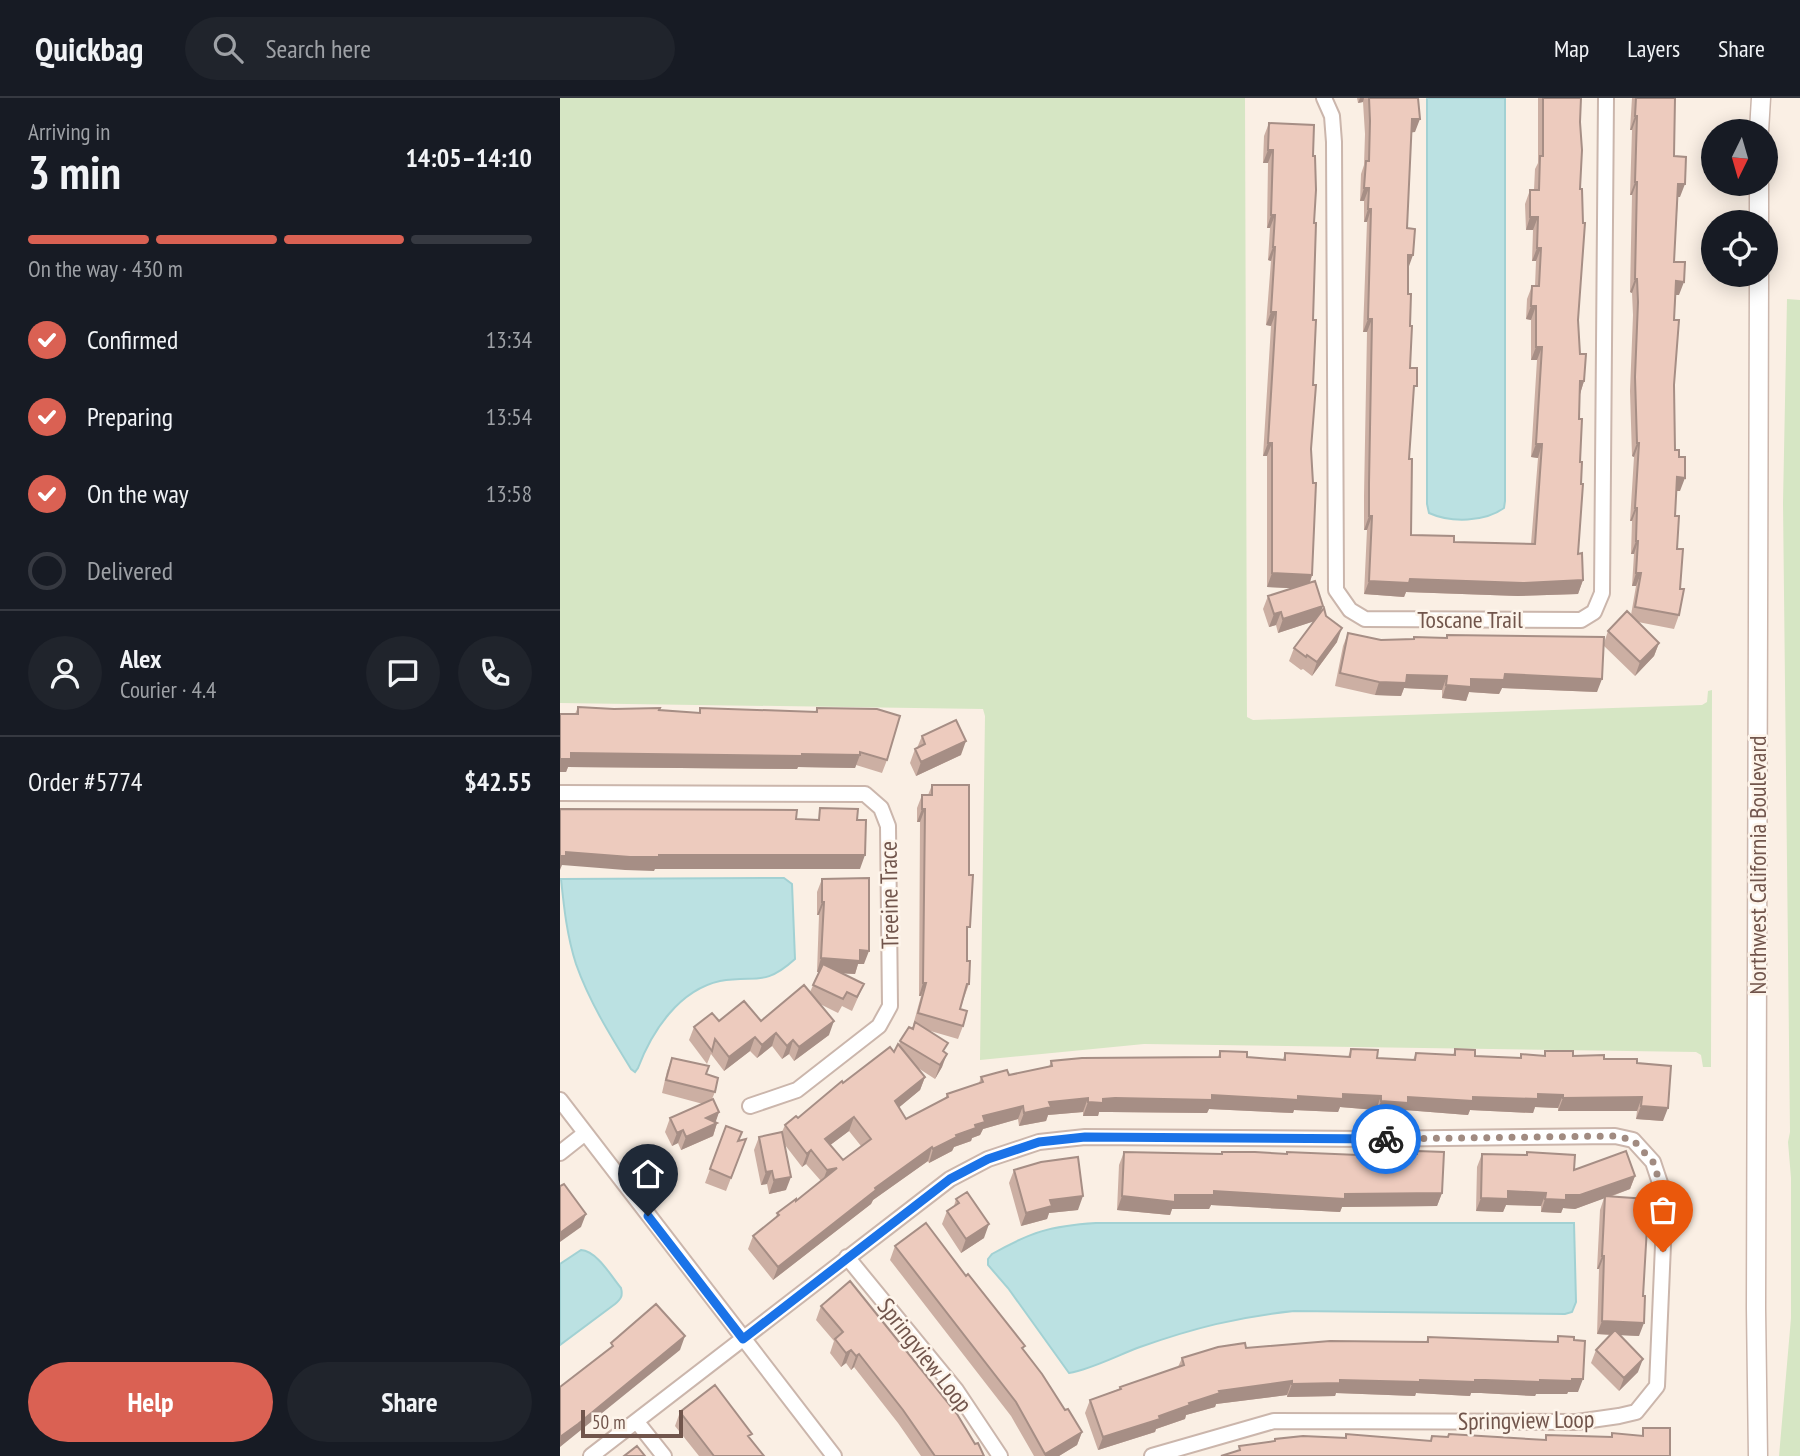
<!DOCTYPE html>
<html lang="en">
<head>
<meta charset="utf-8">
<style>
	body { margin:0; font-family:"PT Sans Narrow",sans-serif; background:#20242c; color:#f1f3f6; height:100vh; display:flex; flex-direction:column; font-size:26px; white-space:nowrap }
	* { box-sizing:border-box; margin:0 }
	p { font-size:23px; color:#9ea1a6 }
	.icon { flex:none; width:38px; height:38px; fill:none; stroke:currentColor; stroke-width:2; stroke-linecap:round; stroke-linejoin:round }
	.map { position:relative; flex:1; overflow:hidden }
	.drawer { display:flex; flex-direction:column; background:#171b24; width:560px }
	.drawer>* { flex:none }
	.needle { width:46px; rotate:185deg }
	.fabs { position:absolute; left:1141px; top:21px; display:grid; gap:14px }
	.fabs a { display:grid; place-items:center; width:77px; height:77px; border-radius:50%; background:#171b24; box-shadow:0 4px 18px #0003; font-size:35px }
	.scale { position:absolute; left:21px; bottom:18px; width:102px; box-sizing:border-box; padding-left:7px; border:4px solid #71554c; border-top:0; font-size:19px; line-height:24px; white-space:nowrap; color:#71554c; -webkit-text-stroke:5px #fdf4ea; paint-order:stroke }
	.pin { position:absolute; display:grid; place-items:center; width:60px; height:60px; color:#fff; margin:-72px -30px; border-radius:50% 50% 50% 0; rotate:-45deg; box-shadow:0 0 7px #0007 }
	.pin .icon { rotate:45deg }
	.courier { position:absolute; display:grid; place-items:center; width:70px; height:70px; margin:-35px; border:5px solid #1a73e8; border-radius:50%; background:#fff; color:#222; box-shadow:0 2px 9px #0007 }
	.overview em { font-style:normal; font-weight:700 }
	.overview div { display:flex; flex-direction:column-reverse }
	.overview { display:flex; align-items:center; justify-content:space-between; height:119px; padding:0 28px }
	h1 { font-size:46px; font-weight:700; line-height:52px }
	.bar { display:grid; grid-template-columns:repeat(4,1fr); gap:10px 7px; align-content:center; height:84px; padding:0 28px }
	.bar i { height:9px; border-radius:5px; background:#363941 }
	.bar .selected { background:#da6153 }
	.bar p { grid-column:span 4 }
	.line { display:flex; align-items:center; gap:18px; padding:0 28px; border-top:2px solid #363941 }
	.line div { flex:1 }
	.round { display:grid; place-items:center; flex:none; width:74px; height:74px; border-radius:37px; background:#20242c }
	ol { padding:0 28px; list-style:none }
	li { display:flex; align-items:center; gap:21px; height:77px }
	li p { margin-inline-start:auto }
	li .icon { padding:7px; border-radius:50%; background:#da6153; color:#fff; stroke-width:4 }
	li:last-child { color:#9ea1a6 }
	li i { width:38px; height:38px; border:4px solid #363941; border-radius:50% }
	.action { display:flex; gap:14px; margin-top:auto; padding:14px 28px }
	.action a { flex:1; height:80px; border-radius:42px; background:#da6153; color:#fff; font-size:28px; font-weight:700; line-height:80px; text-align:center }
	.action a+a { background:#20242c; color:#f1f3f6 }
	header { display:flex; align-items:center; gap:42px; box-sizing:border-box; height:98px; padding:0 35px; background:#171b24; border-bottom:2px solid #363941 }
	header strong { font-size:33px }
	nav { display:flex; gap:38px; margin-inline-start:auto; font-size:24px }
	.search { width:490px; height:63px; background:#20242c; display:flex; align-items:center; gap:18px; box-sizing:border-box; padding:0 24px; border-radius:38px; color:#9ea1a6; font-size:26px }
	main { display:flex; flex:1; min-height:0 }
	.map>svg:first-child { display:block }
</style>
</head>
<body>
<header>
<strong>Quickbag</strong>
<div class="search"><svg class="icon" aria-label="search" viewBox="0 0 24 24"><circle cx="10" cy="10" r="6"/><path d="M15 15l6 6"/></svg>Search here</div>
<nav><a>Map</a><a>Layers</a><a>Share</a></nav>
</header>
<main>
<section class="drawer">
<div class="overview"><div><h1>3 min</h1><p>Arriving in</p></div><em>14:05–14:10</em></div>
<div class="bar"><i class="selected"></i><i class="selected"></i><i class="selected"></i><i></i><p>On the way · 430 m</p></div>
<ol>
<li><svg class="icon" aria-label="check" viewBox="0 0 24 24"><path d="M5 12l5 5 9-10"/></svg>Confirmed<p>13:34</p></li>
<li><svg class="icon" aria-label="check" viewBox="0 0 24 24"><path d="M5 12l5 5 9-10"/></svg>Preparing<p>13:54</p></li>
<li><svg class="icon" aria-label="check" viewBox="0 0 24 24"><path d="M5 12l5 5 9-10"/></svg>On the way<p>13:58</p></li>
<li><i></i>Delivered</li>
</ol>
<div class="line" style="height:126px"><a class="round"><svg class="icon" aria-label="person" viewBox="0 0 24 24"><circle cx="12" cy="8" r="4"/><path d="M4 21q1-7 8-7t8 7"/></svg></a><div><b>Alex</b><p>Courier · 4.4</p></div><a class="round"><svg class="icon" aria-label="chat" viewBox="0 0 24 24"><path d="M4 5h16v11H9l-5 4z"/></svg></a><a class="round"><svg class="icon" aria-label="phone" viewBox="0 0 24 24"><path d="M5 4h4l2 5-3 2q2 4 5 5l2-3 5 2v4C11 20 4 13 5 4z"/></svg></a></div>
<div class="line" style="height:91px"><div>Order #5774</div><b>$42.55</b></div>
<div class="action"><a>Help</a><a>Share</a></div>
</section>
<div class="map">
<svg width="1240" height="1358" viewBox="0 0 1240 1358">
	<rect width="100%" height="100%" fill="#faefe4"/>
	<path fill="#d6e6c4" d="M0 0H685L687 619 693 622 1142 607 1147 604 1148 593 1152 592 1151 969H1143L1141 957 1136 954 584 946 420 962 425 618 423 611 0 605Z
		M1227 201 1240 202V1358H1219L1231 1220V1080L1228 1044 1230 1034 1223 405Z"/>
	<path fill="#bbe1e2" stroke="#a2d1d3" stroke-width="2" d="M867 0H945V403L944 410C925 424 891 425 869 415L867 406Z
		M224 780 232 786 235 861C203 890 196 876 160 883 119 892 92 933 78 970L75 974 71 971C50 937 29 903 16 866 7 838 4 810 1 781Z
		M536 1125H1014L1016 1204 1012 1214 1005 1216 734 1213C677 1219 634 1230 580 1249 558 1257 532 1271 509 1275L448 1190 428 1167V1161L432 1156C471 1134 490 1128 536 1125Z
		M21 1152C37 1153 51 1178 61 1190 63 1198 61 1201 55 1206L0 1247V1166Z"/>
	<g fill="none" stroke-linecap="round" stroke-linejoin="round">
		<g stroke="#cbb6ac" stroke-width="18">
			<path id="minor" d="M764 0 772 18 774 44 776 492 790 512 805 521 1021 522 1034 514 1042 495 1046 0
				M0 695 305 696 321 710 328 728 330 908 319 928 237 992 190 1008
				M0 1002 274 1358
				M0 1055 24 1036
				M287 1159 396 1292 440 1358
				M77 1324 104 1358
				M31 1358 390 1081 428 1061 479 1044 525 1039 805 1041 1055 1038 1073 1042 1093 1064 1105 1100 1097 1288 1076 1314 1059 1318 1017 1324 714 1323 592 1358"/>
		</g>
		<g stroke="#cbb6ac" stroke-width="21">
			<path id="tertiary" d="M1199 33 1201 0
				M1199 124V86
				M1198 1358 1196 1210 1199 177"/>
		</g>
		<use href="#minor" stroke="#fff" stroke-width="14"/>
		<use href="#tertiary" stroke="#fff" stroke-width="18"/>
	</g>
	<path fill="#ccafa3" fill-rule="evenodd" d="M797 0H858L855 34H851L847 130 850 270 853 300 849 361 851 437 894 444 971 446 978 360 971 359 977 262H971V222L966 221 967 201 972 188H975L976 163H972L973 132H966L965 106 970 92H974L975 71 978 65V0H1021L1020 24 1018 222 1020 256 1024 283 1020 296 1019 321 1020 364 1018 456 1023 482 1018 496 958 498 846 494 844 499 804 496 807 432H804V398L807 234H803L807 124H804V103H800L801 76 804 67 805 36 803 4 798 5Z
		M1072 0H1115L1114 58 1120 99H1118L1114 164 1119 197H1116L1114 222 1115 352 1120 393H1116L1115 418 1117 451 1119 517 1114 531 1078 524 1099 545 1094 558 1075 578 1043 547 1037 594 942 590 939 596 909 594 906 603 882 600V592L844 590 841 598 815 597 775 588 783 548 788 535 821 542 853 541 854 539 886 540 887 537 1044 545 1048 533 1071 517 1076 488H1072L1074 456H1071L1072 423H1070L1074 359 1072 358 1070 293 1073 217 1072 195 1070 194 1072 97H1070L1072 32H1070Z
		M709 25 753 58 754 125 751 351 752 477 750 484 761 513 766 518 777 544 752 578 743 571 741 572 729 563 734 550 754 523 718 535 716 527 709 529 703 511 708 498 732 490 707 489V358H703L711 228 706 227 711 163 708 162 710 130H707L708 65H703L704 38Z
		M18 609 139 615 140 610 255 614 257 610 327 662 322 675 296 667 295 670 238 669 237 671 8 669 6 674H0V616H15Z
		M362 638 401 657 356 678 350 665 355 651 357 650Z
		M372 687 407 837 409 886 400 911 403 928 398 941 367 932 385 954 382 969 375 981 358 970 365 979 360 992 339 1009 346 1021 385 1001 387 996 419 985 421 979 449 977 489 969 491 963 658 959 660 953 687 959 723 961 725 955 788 959 791 951 817 960 853 962 856 955 893 957 895 951 915 958 960 960 961 956 984 958 985 953 1013 958 1077 965 1103 1023 1076 1021 1077 1013H998V1010L975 1009 973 1015 910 1012 908 1017 845 1012 843 1018 816 1016V1012L780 1009 778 1014 734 1012 733 1015 649 1011 647 1015 550 1014H539L538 1018H523V1014L488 1017 486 1023 459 1028 458 1021 423 1031 420 1037 412 1040 411 1043 394 1049 392 1053 369 1065 368 1063 313 1102 311 1106 213 1182 188 1151 193 1138 216 1120 217 1115 236 1103 261 1083 246 1066 242 1069 225 1047 226 1092 209 1096 207 1086 201 1087 194 1052 199 1039 222 1034 225 1027 238 1020 283 985 334 954 339 947 340 943 352 931 361 898H359L360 724H357V710L362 697H368ZM289 1033 301 1048 283 1062 270 1047Z
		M262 781 304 866H298L295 876 282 875 304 886 292 913 282 908 278 915 260 906 269 937 234 963 229 956 222 961 212 948 197 960 190 953 164 973 151 956 147 966 129 942 134 929 159 923H201L250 894 259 874H257L259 817H257V794Z
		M112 960 146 976 155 994 152 1001 159 1014 155 1024 157 1025 153 1038 121 1052 118 1045 112 1048 105 1034 110 1020 143 1006 102 995 107 973Z
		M166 1028 179 1043 186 1041 166 1093 145 1085Z
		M857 1053 882 1095 877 1108 782 1109 780 1114 651 1107 649 1111H612L610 1117 557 1112 559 1067 564 1054 661 1056H726L823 1058 856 1056Z
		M967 1054 1014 1072 1075 1078 1070 1091 1050 1099 1079 1238 1060 1237 1078 1274 1059 1293 1031 1265 1036 1252 1050 1237 1037 1236 1039 1171H1037L1040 1112 1044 1100 1015 1111 1003 1110 1001 1115 981 1114V1108L946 1107 943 1114 916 1113 917 1069 922 1056 966 1057Z
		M454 1072 518 1112 489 1115 487 1121 461 1128 449 1085Z
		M396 1101 424 1140 401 1155 382 1126 387 1113 394 1108Z
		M335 1148 464 1252 505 1312 522 1334 517 1347 499 1358H474L451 1318 330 1162Z
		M261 1208 415 1346 424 1358H361L338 1325 294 1269 291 1272 286 1265 281 1269 270 1255 274 1243 256 1222Z
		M998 1238 1018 1294H1008L1007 1296H976L975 1298 921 1295H911L910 1298 856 1295 855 1298 776 1295 775 1298 727 1299V1297L656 1306 655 1309 626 1317 625 1321 596 1331 595 1334 538 1352 525 1315 530 1302 559 1291 560 1289 618 1269 622 1260 686 1250 866 1244 868 1239 996 1244Z
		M120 1314 190 1340 204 1358H139L115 1328Z"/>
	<path fill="#a68e85" d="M800 0H804L803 4 798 5Z
		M1075 18H1077L1072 32H1070Z
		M852 21H860L855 34 847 35Z
		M708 52H713L708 65H703Z
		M1075 84H1077L1072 97H1070Z
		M1118 86H1125L1120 99H1114Z
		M804 90H809L804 103H800Z
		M808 111H811L807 124H804Z
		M711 117H715L710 130H707Z
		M970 119H978L973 132H966Z
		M713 149H715L711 163 708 162Z
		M977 150H981L976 163H972Z
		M848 157H853L848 171Z
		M1075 181H1077L1072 195 1070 194Z
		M1116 183 1124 184 1119 197H1111Z
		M971 208H976L971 222 966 221Z
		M711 214H716L711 228 706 227Z
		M808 221H812L807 234H803Z
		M976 249H982L977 262H971Z
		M1020 283H1024L1020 296Z
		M708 345H712L707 358H703Z
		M1077 345H1079L1074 359 1072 358Z
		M976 346H982L978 360 971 359Z
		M1117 379 1125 380 1120 393H1112Z
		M1075 410H1077L1072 423H1070Z
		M809 418H812L807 432H804Z
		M1076 443H1078L1074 456H1071Z
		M712 475 752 477 748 491 707 489Z
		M1076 475H1081L1076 488H1072Z
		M850 481 1023 482 1018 496 958 498 846 494 844 499 804 496 809 483Z
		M763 508 758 522 718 535 723 521Z
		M721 514 716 527 709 529 714 516Z
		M782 530 777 544 752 578 757 564Z
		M1099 545 1094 558 1075 578 1080 564Z
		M945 576 1042 581 1037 594 942 590 939 596 909 594 906 603 882 600 886 587 911 581Z
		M847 577 887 578 882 592 844 590 841 598 815 597 819 584Z
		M406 643 401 657 356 678 361 664Z
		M11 655 242 656 300 657 295 670 238 669 237 671 8 669 6 674H0V661Z
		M362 711H365L360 724H357Z
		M6 754 99 757H305L300 771H95L94 773 65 772 2 767 0 772V758Z
		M262 804H264L259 817H257Z
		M300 852 309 853 304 866H298L295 876 257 874 261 860Z
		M363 885H366L361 898H359Z
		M274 923 269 937 234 963 239 949Z
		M216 935 212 948 197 960 202 947Z
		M195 939 190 953 164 973 169 959Z
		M233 942 229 956 222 961 227 948Z
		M387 956 382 969 375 981 380 967Z
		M365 979 360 992 330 1017 335 1003Z
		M783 996 821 998 816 1012 780 1009 778 1014 734 1012 733 1015 649 1011 647 1015 550 1014H539L538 1018H523L528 1004 543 1001 652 997 738 998Z
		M978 996 1003 997 998 1010 975 1009 973 1015 910 1012 908 1017 845 1012 843 1018 816 1016 821 1003 848 999H913Z
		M1082 999 1077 1013H998L1003 1000Z
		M528 1000 523 1014 488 1017 486 1023 459 1028 464 1015 489 1004Z
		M463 1008 458 1021 423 1031 420 1037 412 1040 411 1043 394 1049 392 1053 369 1065 373 1051 396 1037 415 1027 423 1018Z
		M1081 1008 1108 1010 1103 1023 1076 1021Z
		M159 1014 155 1026 157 1025 153 1038 121 1052 126 1039 146 1020Z
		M294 1019 289 1033 261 1054 265 1041Z
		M123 1032 118 1045 112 1048 117 1035Z
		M372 1049 368 1063 313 1102 311 1106 213 1182 218 1169 315 1090Z
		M251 1052 246 1066 242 1069 247 1056Z
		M277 1070 262 1085 267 1072Z
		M212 1073 207 1086 201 1087 206 1074Z
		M1075 1078 1070 1091 1015 1111 1003 1110 1001 1115 981 1114 985 1101 1006 1097Z
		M231 1079 226 1092 209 1096 214 1082Z
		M654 1093 785 1096 882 1095 877 1108 782 1109 780 1114 651 1107 649 1111H612L610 1117 557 1112 562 1098 615 1097Z
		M948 1093 986 1095 981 1108 946 1107 943 1114 916 1113 921 1100Z
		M523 1098 518 1112 489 1115 487 1121 461 1128 466 1115 490 1102Z
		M26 1116 21 1129 0 1144V1135Z
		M429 1126 424 1140 401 1155 406 1141Z
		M1042 1158H1044L1039 1171H1037Z
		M1042 1223 1084 1225 1079 1238 1037 1236Z
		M125 1238 120 1252 0 1349V1339Z
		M291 1252 286 1265 281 1269 286 1255Z
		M299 1256 294 1269 291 1272 296 1258Z
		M1083 1261 1078 1274 1059 1293 1064 1280Z
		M1012 1281H1023L1018 1294H1008L1007 1296H976L975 1298 921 1295H911L910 1298 856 1295 855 1298 776 1295 775 1298 727 1299 732 1286 780 1282H980Z
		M732 1283 727 1297 656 1306 655 1309 626 1317 625 1321 596 1331 595 1334 538 1352 543 1339 599 1318 659 1293Z
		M522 1334 517 1347 499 1358H485V1356Z"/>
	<path fill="#edcbbe" stroke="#a68e85" stroke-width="2" fill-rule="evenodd" d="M809 0H858L860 21H852L847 130 855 131 853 157H848V196H851L850 228H852L850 270H857V288H854L849 361H852L851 437 894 438V444L975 446 982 346H976L982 249H976V208H971L972 188H979L981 150H977L978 119H970V92H979L980 58H983V0H1021L1020 24 1022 52 1020 91H1022L1023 125H1025L1018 222 1020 256H1026L1024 283H1020L1019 321H1022L1020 364H1022L1021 386H1023L1018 456 1022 455 1023 482 963 485 850 481 849 485 809 483 812 418H809V385L812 221H808L811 111H808L809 90H804L806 63H809L810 23Z
		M1076 0H1115L1114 58 1126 59 1125 86H1118L1114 164H1125L1124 184 1116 183 1114 222H1119L1114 287 1115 352H1119V359H1125V380L1117 379 1115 418H1119L1117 451H1123L1120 491H1124L1119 517 1075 509 1081 475H1076L1078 443H1076L1077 410H1075L1079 345H1077L1075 279 1078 204 1077 181H1075L1077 84H1075L1077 18H1075Z
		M709 25 754 27 753 58H755L756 92 754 125H756L753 222H756L753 287H756L751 351 753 385H756L752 477 712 475V345H708L716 214H711L715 149H713L715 117H711L713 52H708Z
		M755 483 763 508 723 521 721 514 714 516 708 498Z
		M764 510 766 518 782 530 757 564 747 557 746 559 734 550Z
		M1067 513 1099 545 1080 564 1048 533Z
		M788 535 821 542 854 541V539L887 540V537L1044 539 1042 581 945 576 944 582 911 581V589L886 587 887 578 847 577 846 585 819 584 780 575Z
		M18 609 54 611 100 610 99 612 140 615V610L257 614V610L317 611 340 618 327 662 300 654V657L242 656V658L11 655V661H0V616H18Z
		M396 622 406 643 361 664 355 651 365 646 362 638Z
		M372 687H409V777H413L410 829H407V863H410L409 886H407L400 911 407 913 403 928 358 915 366 885H363L365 711H362V697H372Z
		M260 710 298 711 297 722H306L305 757H99V759H70L6 754V758H0V711L237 712 236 721 259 722Z
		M309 780V853L300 852V863L261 860 264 804H262V781Z
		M263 866 304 886 297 899 287 894 283 901 253 887Z
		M244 887 274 923 239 949 233 942 227 948 216 935 202 947 195 939 169 959 155 941 152 953 134 929 152 915 159 923 184 903 201 923Z
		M355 924 388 945 383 953 387 956 380 967 340 943 349 929 353 931Z
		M338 946 365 979 335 1003 346 1021 388 999 387 996 423 984 421 979 447 972 449 977 492 968 491 963 522 960 660 959V953L687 954V959L725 962V955L790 959 791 951 818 952 817 960 855 962 856 955 895 957V951L915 952V958L961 960V956L985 958V953H1013V958L1044 957V961H1077V965L1111 968 1108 1010 1081 1008 1082 999 1003 1000V997L978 996V1001L913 999V1003L848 999V1005L821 1003V998L783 996V1001L738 998V1002L652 997V1002L555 1000 543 1001V1005L528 1004V1000L489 1004 491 1009 464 1015 463 1008 423 1018 425 1024 415 1027 416 1030 396 1037 397 1039 373 1051 372 1049 315 1090 316 1092 218 1169 193 1138 219 1117 217 1115 236 1101V1103L277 1070 267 1072 251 1052 247 1056 225 1027 236 1018 238 1020 282 983 283 985 330 949 334 954ZM294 1019 311 1041 283 1062 265 1041Z
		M112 960 149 968 146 976 158 980 155 994 106 982Z
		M153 1001 159 1014 146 1020 157 1025 126 1039 123 1032 117 1035 110 1020Z
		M166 1028 182 1034 178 1043 186 1041 171 1080 150 1071Z
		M222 1034 231 1079 214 1082 212 1073 206 1074 199 1039Z
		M857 1053 884 1054 882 1095 785 1096V1101L654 1093V1097H615V1104L562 1098 564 1054 662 1056V1054H695L727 1056V1054L823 1058 857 1056Z
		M1066 1053 1075 1078 1020 1097H1006V1102L985 1101 986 1095 948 1093V1101L921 1100 922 1056 967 1057V1054L1015 1057 1014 1072Z
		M518 1059 523 1098 490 1102 492 1108 466 1115 454 1072 481 1064Z
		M4 1086 26 1116 0 1135V1088Z
		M407 1094 429 1126 406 1141 387 1113 399 1105 396 1101Z
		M1045 1098 1087 1101 1086 1112H1088L1083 1198H1085L1084 1225 1042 1223 1044 1158H1042Z
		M366 1125 406 1178 408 1176 465 1248 462 1250 482 1276 505 1312 508 1311 522 1334 485 1356 456 1304 335 1148Z
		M290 1183 397 1316 415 1346 418 1345 424 1358H375L343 1312 299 1256 296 1258 291 1252 286 1255 275 1241 283 1234 261 1208Z
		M96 1206 125 1238 18 1326 0 1339V1289L53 1248 51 1245Z
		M1055 1232 1083 1261 1064 1280 1036 1252Z
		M998 1238 1014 1239V1242L1025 1243 1023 1281H1012V1283L980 1282V1284L925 1282H915V1284L860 1282V1284L780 1282V1285L732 1286V1283L659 1293 660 1295 629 1305 630 1307 599 1318 600 1321 543 1339 530 1302 561 1291 560 1289 624 1267 622 1260 658 1249 685 1245 686 1250 770 1243 868 1244V1239L998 1244Z
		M155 1287 192 1336 188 1338 204 1358H154L120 1314Z
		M1083 1330H1110V1358H661L680 1352 679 1348 715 1343V1341L743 1338 786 1340V1336L871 1343 872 1338 888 1339 889 1336 986 1342V1337L1052 1339V1335L1083 1338Z
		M77 1348 85 1358H64Z"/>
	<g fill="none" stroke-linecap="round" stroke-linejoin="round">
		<path stroke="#a18b81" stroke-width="7" stroke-dasharray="0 12.6" d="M826 1041 1055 1038 1073 1042 1093 1064 1105 1100 1103 1154"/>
		<path stroke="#1a73e8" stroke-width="9" d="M88 1118 183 1241 390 1081 428 1061 479 1044 525 1039 826 1041"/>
	</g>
	<g text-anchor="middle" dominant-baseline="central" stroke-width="5" stroke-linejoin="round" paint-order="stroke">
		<g font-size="24" fill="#71554c" stroke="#fdf4ea">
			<text x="910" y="521">Toscane Trail</text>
			<text transform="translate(1197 767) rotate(-90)">Northwest California Boulevard</text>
			<text transform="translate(329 797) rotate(-91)">Treeine Trace</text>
			<text transform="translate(365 1257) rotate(52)">Springview Loop</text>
			<text transform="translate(966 1322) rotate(-1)">Springview Loop</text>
		</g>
	</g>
</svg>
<div class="fabs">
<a><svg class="needle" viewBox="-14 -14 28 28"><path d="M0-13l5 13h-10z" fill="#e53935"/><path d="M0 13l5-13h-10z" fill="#9ea1a6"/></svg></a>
<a><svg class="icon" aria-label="locate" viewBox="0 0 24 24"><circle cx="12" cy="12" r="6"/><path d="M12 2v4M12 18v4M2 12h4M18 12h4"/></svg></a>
</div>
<div class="scale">50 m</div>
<div class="pin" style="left:1103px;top:1154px;background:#ea580c"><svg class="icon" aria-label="bag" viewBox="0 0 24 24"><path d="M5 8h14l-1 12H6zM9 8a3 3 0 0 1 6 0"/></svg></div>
<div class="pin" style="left:88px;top:1118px;background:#1f2937"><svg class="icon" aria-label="home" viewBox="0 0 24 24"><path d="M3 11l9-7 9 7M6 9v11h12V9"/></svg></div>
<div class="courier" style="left:826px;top:1041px"><svg class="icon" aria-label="bike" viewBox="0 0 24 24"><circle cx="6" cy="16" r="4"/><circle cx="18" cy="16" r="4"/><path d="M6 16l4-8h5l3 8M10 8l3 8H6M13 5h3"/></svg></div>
</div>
</main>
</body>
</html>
